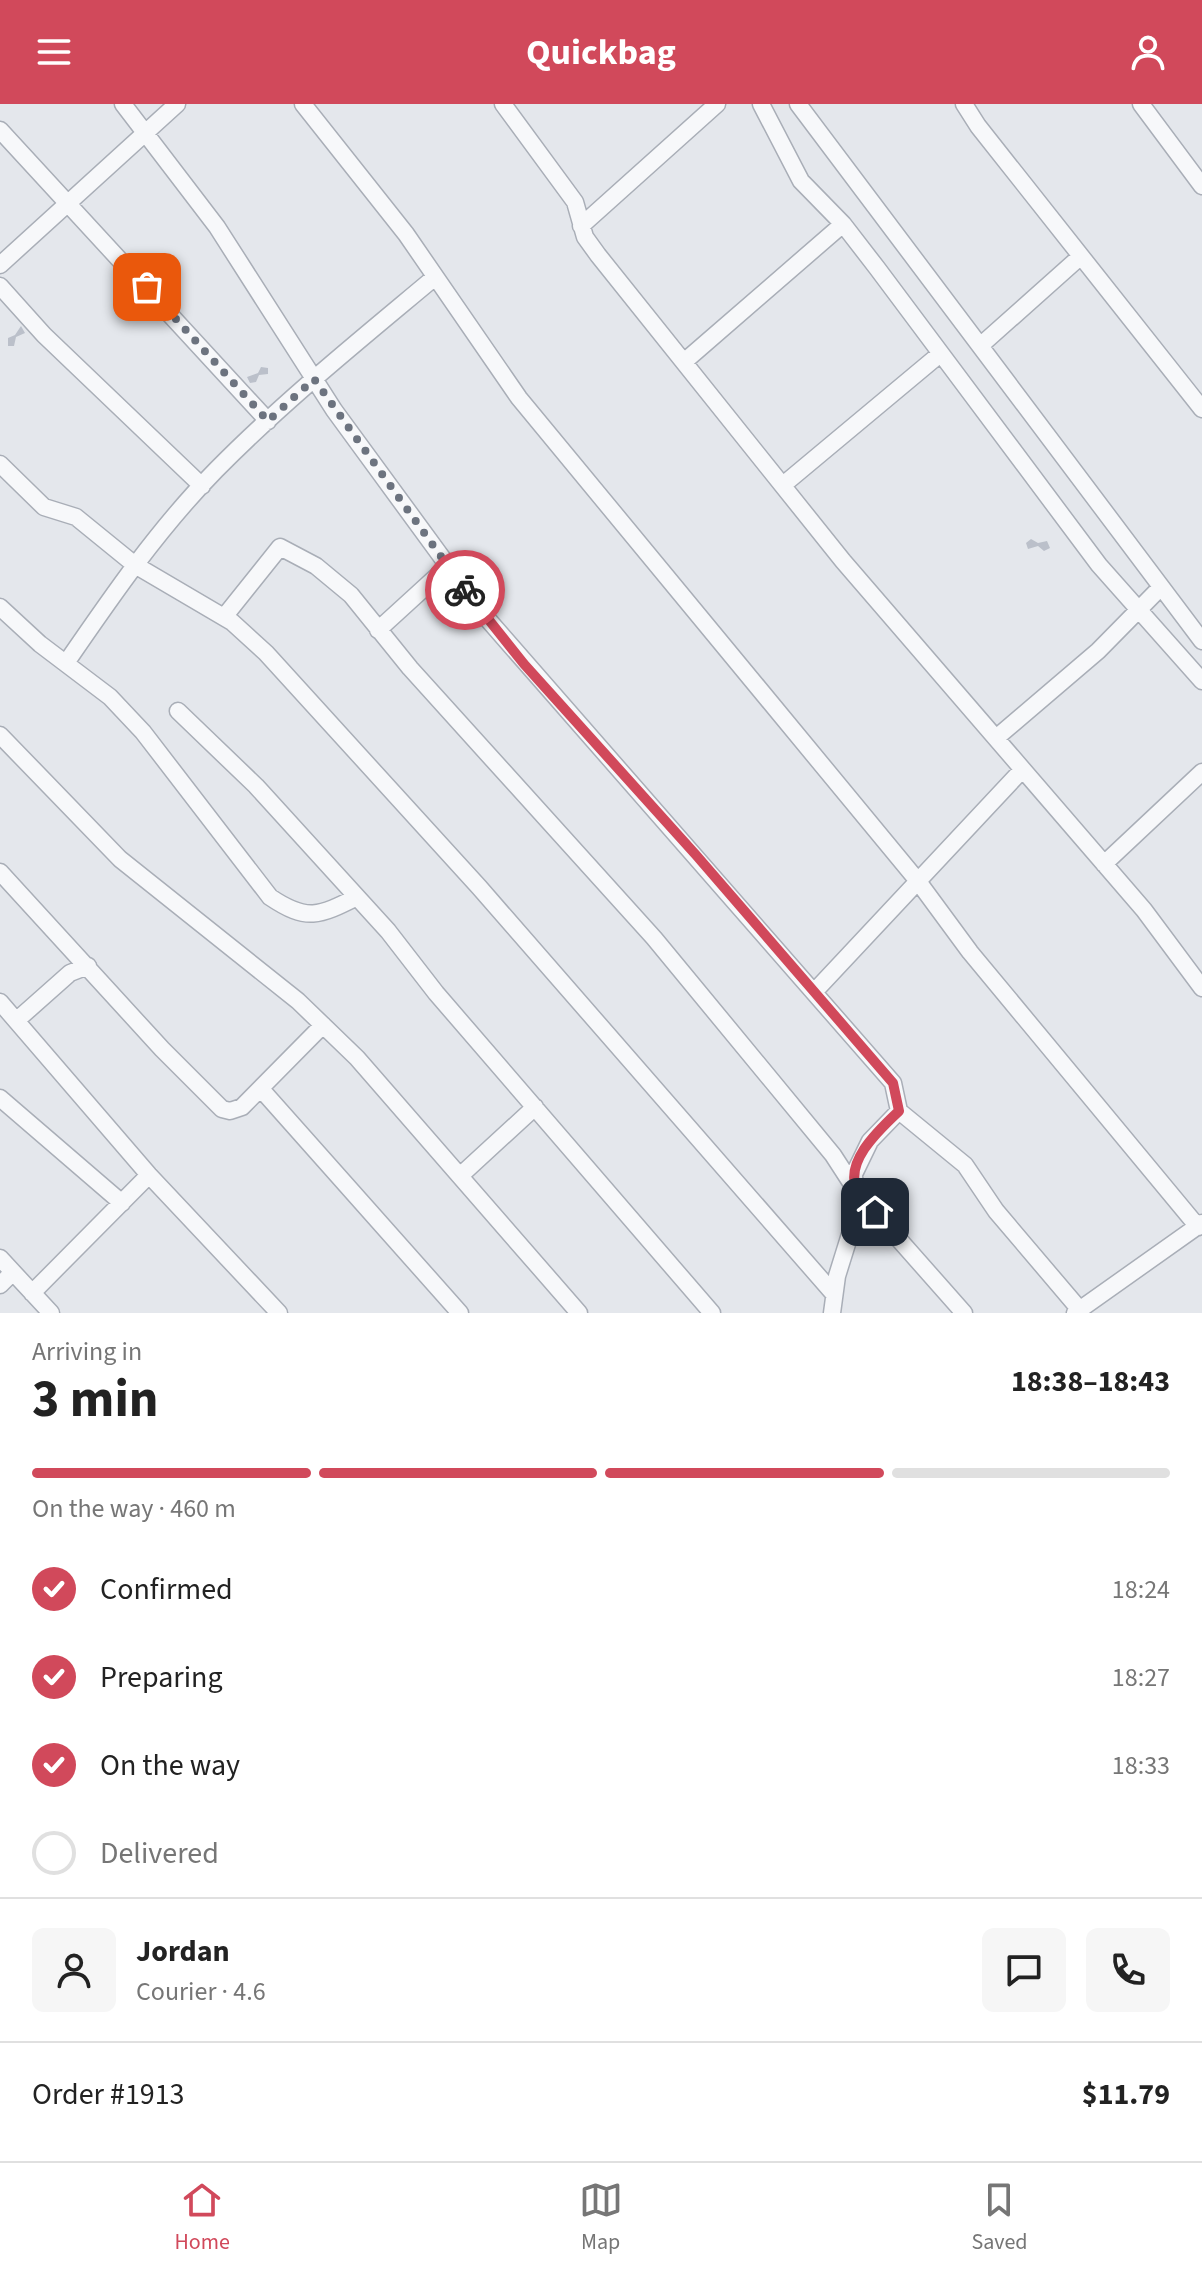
<!DOCTYPE html>
<html lang="en">
<head>
<meta charset="utf-8">
<style>
	body { margin:0; font-family:"Source Sans 3",sans-serif; background:#f6f6f6; color:#222; height:100vh; display:flex; flex-direction:column; font-size:30px; white-space:nowrap }
	* { box-sizing:border-box; margin:0 }
	p { font-size:26px; color:#767676 }
	.icon { flex:none; width:44px; height:44px; fill:none; stroke:currentColor; stroke-width:2; stroke-linecap:round; stroke-linejoin:round }
	.map { position:relative; height:1209px; overflow:hidden }
	.details { display:flex; flex-direction:column; background:#fff; flex:1 }
	.details>* { flex:none }
	.pin { position:absolute; display:grid; place-items:center; width:68px; height:68px; color:#fff; margin:-34px; border-radius:16px; box-shadow:0 4px 12px #0006 }
	.courier { position:absolute; display:grid; place-items:center; width:80px; height:80px; margin:-40px; border:6px solid #d1495b; border-radius:50%; background:#fff; color:#222; box-shadow:0 2px 10px #0007 }
	.headline em { font-style:normal; font-weight:700 }
	.headline div { display:flex; flex-direction:column-reverse }
	.headline { display:flex; align-items:center; justify-content:space-between; height:136px; padding:0 32px }
	h1 { font-size:52px; font-weight:700; line-height:60px }
	.bar { display:grid; grid-template-columns:repeat(4,1fr); gap:12px 8px; align-content:center; height:96px; padding:0 32px }
	.bar i { height:10px; border-radius:6px; background:#e0e0e0 }
	.bar .current { background:#d1495b }
	.bar p { grid-column:span 4 }
	.line { display:flex; align-items:center; gap:20px; padding:0 32px; border-top:2px solid #e0e0e0 }
	.line div { flex:1 }
	.round { display:grid; place-items:center; flex:none; width:84px; height:84px; border-radius:12px; background:#f6f6f6 }
	ol { padding:0 32px; list-style:none }
	li { display:flex; align-items:center; gap:24px; height:88px }
	li p { margin-inline-start:auto }
	li .icon { padding:8px; border-radius:50%; background:#d1495b; color:#fff; stroke-width:4 }
	li:last-child { color:#767676 }
	li i { width:44px; height:44px; border:4px solid #e0e0e0; border-radius:50% }
	header { display:flex; justify-content:space-between; align-items:center; height:104px; padding:0 32px; background:#d1495b; color:#fff; font-size:36px; font-weight:700 }
	.tabs { display:flex; justify-content:space-around; align-items:center; height:112px; border-top:2px solid #e0e0e0; background:#fff; font-size:22px; color:#767676 }
	.tabs a { display:grid; justify-items:center; gap:4px }
	.tabs .current { color:#d1495b }
	.map>svg:first-child { display:block }
</style>
</head>
<body>
<header><svg class="icon" aria-label="menu" viewBox="0 0 24 24"><path d="M4 6h16M4 12h16M4 18h16"/></svg>Quickbag<svg class="icon" aria-label="person" viewBox="0 0 24 24"><circle cx="12" cy="8" r="4"/><path d="M4 21q1-7 8-7t8 7"/></svg></header>
<div class="map">
<svg width="1202" height="1209" viewBox="0 0 1202 1209">
	<rect width="100%" height="100%" fill="#e4e7ec"/>
	<path fill="#bbc0ca" d="M21 222 25 229 16 233 14 242H8V234L15 231Z
		M261 263 268 264V270L259 271 256 278 250 279 247 273 258 269Z
		M1031 435 1038 439 1047 437 1050 444 1044 447 1038 442 1028 445 1026 439Z"/>
	<g fill="none" stroke-linecap="round" stroke-linejoin="round">
		<g stroke="#a9aeb7" stroke-width="19">
			<path id="minor" d="M123 0 217 123 334 306 484 511 893 979 899 1007 965 1061 996 1107 1080 1206
				M303 0 406 130 519 294 917 776 970 848 1198 1123
				M503 0 575 98 585 133 598 151 843 457 1144 806 1202 884
				M761 0 801 77 843 120 877 164 1099 461 1202 577
				M798 0 1202 537
				M964 0 978 22 1202 305
				M1141 0 1202 82
				M0 26 268 317
				M581 122 717 0
				M0 161 177 0
				M0 182 44 231 202 382
				M980 242 1081 152
				M685 257 843 120
				M0 360 44 403 76 413 135 461 232 518 266 549 479 783 833 1189
				M783 381 940 250
				M0 503 40 540 110 593 143 628 270 793C307 818 319 812 357 793
				M224 513 280 443 316 462 351 491 410 564 654 834 833 1051 857 1088 964 1209
				M378 526 447 463
				M66 559C112 492 158 425 216 366 284 297 361 235 435 173
				M178 607 256 682 388 827 436 889 712 1209
				M0 631 120 755 298 897 357 954 579 1209
				M996 634 1098 547 1161 483
				M1104 760 1202 668
				M0 768 162 945 222 1005 230 1007 242 1003 323 921
				M815 887 1022 666
				M0 898 149 1071 279 1209
				M17 916 70 869 88 862
				M261 985 460 1209
				M0 994 122 1099
				M461 1071 535 1003
				M0 1154 51 1209
				M0 1181 13 1168
				M32 1189 149 1071
				M832 1209 837 1172 856 1111 854 1070 870 1037 899 1007
				M1075 1209 1202 1119"/>
		</g>
		<use href="#minor" stroke="#f7f8fa" stroke-width="16"/>
	</g>
	<g fill="none" stroke-linecap="round" stroke-linejoin="round">
		<path stroke="#6c737f" stroke-width="8" stroke-dasharray="0 14.4" d="M147 183 268 317 314 275 465 486"/>
		<path stroke="#d1495b" stroke-width="10" d="M465 486 524 560 696 751 893 979 899 1007C880 1025 842 1059 858 1088 862 1095 870 1102 875 1108"/>
	</g>
</svg>
<div class="pin" style="left:147px;top:183px;background:#ea580c"><svg class="icon" aria-label="bag" viewBox="0 0 24 24"><path d="M5 8h14l-1 12H6zM9 8a3 3 0 0 1 6 0"/></svg></div>
<div class="pin" style="left:875px;top:1108px;background:#1f2937"><svg class="icon" aria-label="home" viewBox="0 0 24 24"><path d="M3 11l9-7 9 7M6 9v11h12V9"/></svg></div>
<div class="courier" style="left:465px;top:486px"><svg class="icon" aria-label="bike" viewBox="0 0 24 24"><circle cx="6" cy="16" r="4"/><circle cx="18" cy="16" r="4"/><path d="M6 16l4-8h5l3 8M10 8l3 8H6M13 5h3"/></svg></div>
</div>
<section class="details">
<div class="headline"><div><h1>3 min</h1><p>Arriving in</p></div><em>18:38–18:43</em></div>
<div class="bar"><i class="current"></i><i class="current"></i><i class="current"></i><i></i><p>On the way · 460 m</p></div>
<ol>
<li><svg class="icon" aria-label="check" viewBox="0 0 24 24"><path d="M5 12l5 5 9-10"/></svg>Confirmed<p>18:24</p></li>
<li><svg class="icon" aria-label="check" viewBox="0 0 24 24"><path d="M5 12l5 5 9-10"/></svg>Preparing<p>18:27</p></li>
<li><svg class="icon" aria-label="check" viewBox="0 0 24 24"><path d="M5 12l5 5 9-10"/></svg>On the way<p>18:33</p></li>
<li><i></i>Delivered</li>
</ol>
<div class="line" style="height:144px"><a class="round"><svg class="icon" aria-label="person" viewBox="0 0 24 24"><circle cx="12" cy="8" r="4"/><path d="M4 21q1-7 8-7t8 7"/></svg></a><div><b>Jordan</b><p>Courier · 4.6</p></div><a class="round"><svg class="icon" aria-label="chat" viewBox="0 0 24 24"><path d="M4 5h16v11H9l-5 4z"/></svg></a><a class="round"><svg class="icon" aria-label="phone" viewBox="0 0 24 24"><path d="M5 4h4l2 5-3 2q2 4 5 5l2-3 5 2v4C11 20 4 13 5 4z"/></svg></a></div>
<div class="line" style="height:104px"><div>Order #1913</div><b>$11.79</b></div>
</section>
<nav class="tabs">
<a class="current"><svg class="icon" aria-label="home" viewBox="0 0 24 24"><path d="M3 11l9-7 9 7M6 9v11h12V9"/></svg>Home</a>
<a><svg class="icon" aria-label="map" viewBox="0 0 24 24"><path d="M3 6l6-2 6 2 6-2v14l-6 2-6-2-6 2zM9 4v14M15 6v14"/></svg>Map</a>
<a><svg class="icon" aria-label="saved" viewBox="0 0 24 24"><path d="M7 4h10v16l-5-4-5 4z"/></svg>Saved</a>
</nav>
</body>
</html>
